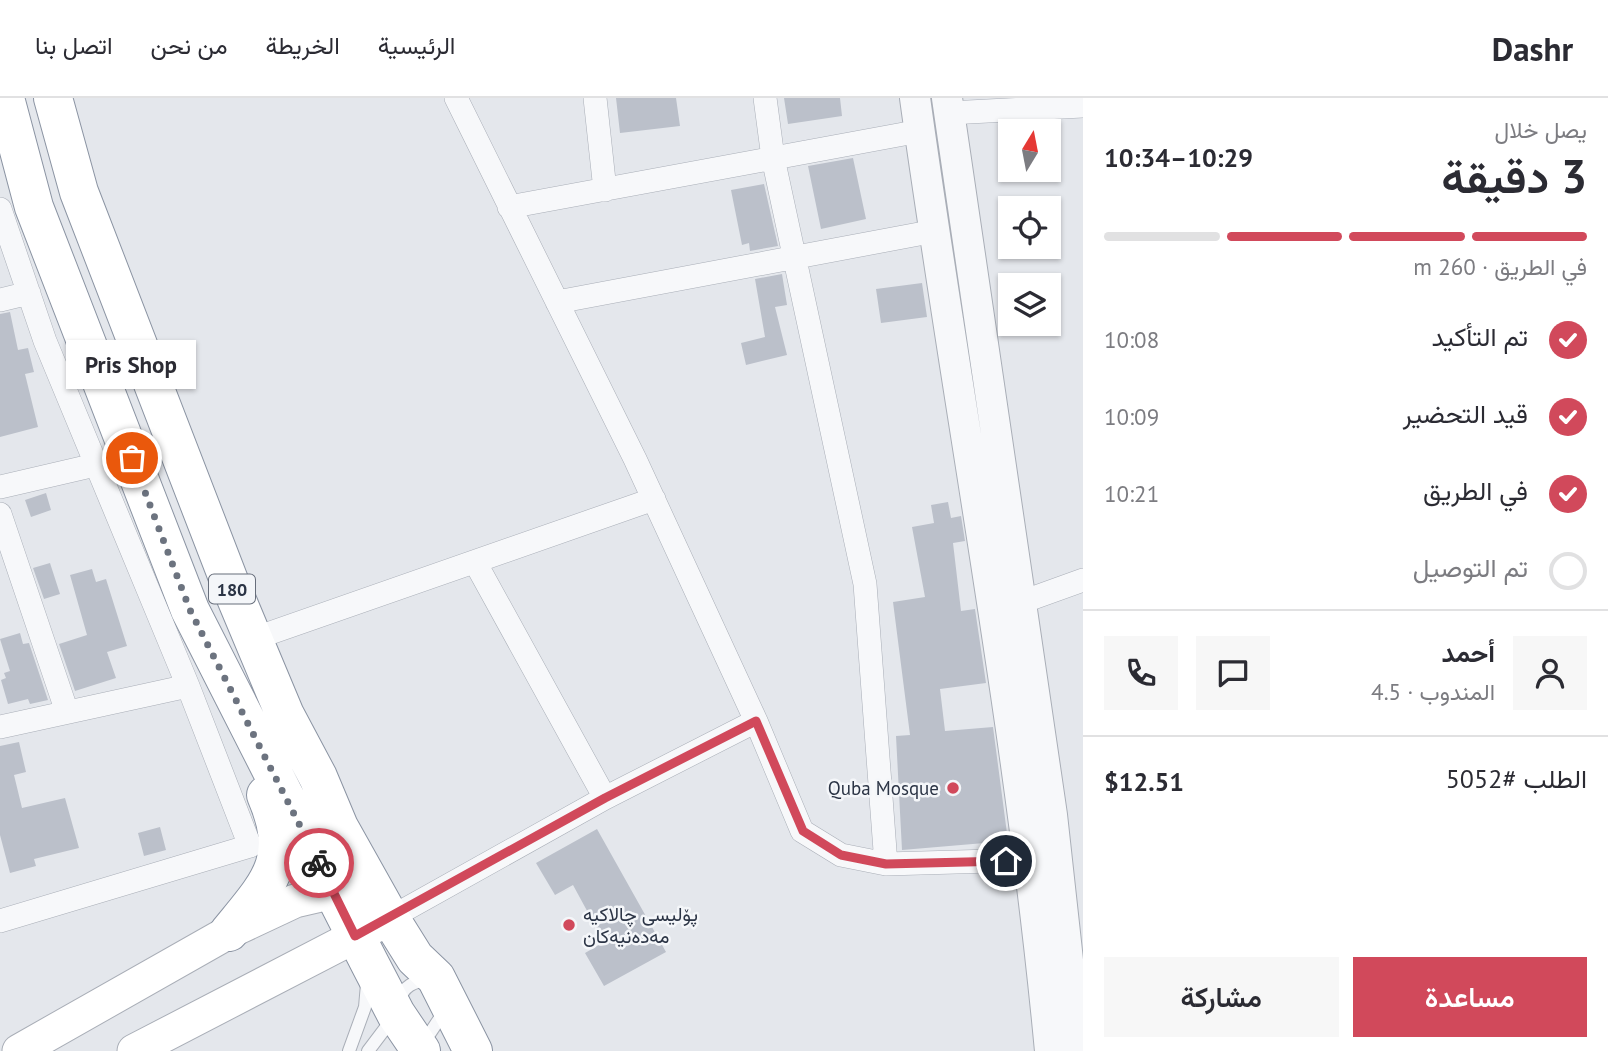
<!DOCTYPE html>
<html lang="ar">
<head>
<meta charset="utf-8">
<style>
	body { margin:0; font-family:"PT Sans",Vazirmatn,sans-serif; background:#f7f7f7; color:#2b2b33; direction:rtl; height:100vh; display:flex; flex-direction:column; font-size:26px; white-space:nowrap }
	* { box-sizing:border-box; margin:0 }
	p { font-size:23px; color:#7c7c81 }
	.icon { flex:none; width:38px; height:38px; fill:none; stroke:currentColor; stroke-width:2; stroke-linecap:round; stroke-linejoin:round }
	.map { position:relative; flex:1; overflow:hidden; direction:ltr }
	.sheet { display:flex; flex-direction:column; background:#fff; width:525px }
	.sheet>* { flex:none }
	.needle { width:46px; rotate:10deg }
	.controls { position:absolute; left:998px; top:21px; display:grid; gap:14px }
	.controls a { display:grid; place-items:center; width:63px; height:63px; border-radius:0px; background:#fff; box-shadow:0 2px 5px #0004; font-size:35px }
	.pin { position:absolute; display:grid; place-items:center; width:60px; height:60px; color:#fff; margin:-30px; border:4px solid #fff; border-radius:50%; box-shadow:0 2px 7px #0007 }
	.courier { position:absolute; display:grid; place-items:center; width:70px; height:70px; margin:-35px; border:5px solid #d1495b; border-radius:50%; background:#fff; color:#222; box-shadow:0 2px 9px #0007 }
	.bubble { position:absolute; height:49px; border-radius:0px; background:#fff; box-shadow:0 2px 5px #0004; font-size:23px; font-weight:600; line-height:49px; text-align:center; direction:rtl }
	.headline em { font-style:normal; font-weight:600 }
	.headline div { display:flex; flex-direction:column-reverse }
	.headline { display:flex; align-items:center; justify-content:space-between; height:119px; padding:0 21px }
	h1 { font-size:46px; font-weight:600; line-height:52px }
	.bar { display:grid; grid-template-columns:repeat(4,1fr); gap:10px 7px; align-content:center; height:84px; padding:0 21px }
	.bar i { height:9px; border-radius:5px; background:#e1e1e2 }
	.bar .active { background:#d1495b }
	.bar p { grid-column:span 4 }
	.line { display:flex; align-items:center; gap:18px; padding:0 21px; border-top:2px solid #e1e1e2 }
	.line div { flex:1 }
	.round { display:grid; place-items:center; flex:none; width:74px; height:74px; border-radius:0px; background:#f7f7f7 }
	ol { padding:0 21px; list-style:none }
	li { display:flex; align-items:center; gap:21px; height:77px }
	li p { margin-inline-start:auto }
	li .icon { padding:7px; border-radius:50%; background:#d1495b; color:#fff; stroke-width:4 }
	li:last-child { color:#7c7c81 }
	li i { width:38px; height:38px; border:4px solid #e1e1e2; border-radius:50% }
	.button { display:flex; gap:14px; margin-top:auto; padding:14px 21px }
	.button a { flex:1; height:80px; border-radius:0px; background:#d1495b; color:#fff; font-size:28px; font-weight:600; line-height:80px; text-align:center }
	.button a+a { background:#f7f7f7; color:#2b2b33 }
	header { display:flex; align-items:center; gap:42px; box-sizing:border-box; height:98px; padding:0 35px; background:#fff; border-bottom:2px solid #e1e1e2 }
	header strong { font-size:33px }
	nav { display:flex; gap:38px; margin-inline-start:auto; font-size:24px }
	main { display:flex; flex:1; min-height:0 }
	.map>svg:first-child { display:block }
</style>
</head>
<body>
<header>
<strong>Dashr</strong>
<nav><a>الرئيسية</a><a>الخريطة</a><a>من نحن</a><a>اتصل بنا</a></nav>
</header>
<main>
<section class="sheet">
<div class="headline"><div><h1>3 دقيقة</h1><p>يصل خلال</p></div><em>10:29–10:34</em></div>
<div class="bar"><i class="active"></i><i class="active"></i><i class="active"></i><i></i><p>في الطريق · 260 m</p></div>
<ol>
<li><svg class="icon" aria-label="check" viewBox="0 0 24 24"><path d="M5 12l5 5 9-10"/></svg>تم التأكيد<p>10:08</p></li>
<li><svg class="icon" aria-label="check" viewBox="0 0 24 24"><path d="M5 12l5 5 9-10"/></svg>قيد التحضير<p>10:09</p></li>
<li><svg class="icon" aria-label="check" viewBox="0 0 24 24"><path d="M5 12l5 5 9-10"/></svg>في الطريق<p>10:21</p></li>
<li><i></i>تم التوصيل</li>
</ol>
<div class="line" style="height:126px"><a class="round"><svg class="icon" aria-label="person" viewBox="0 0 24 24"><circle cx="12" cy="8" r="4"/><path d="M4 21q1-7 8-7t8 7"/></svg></a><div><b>أحمد</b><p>المندوب · 4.5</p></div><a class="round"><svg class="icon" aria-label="chat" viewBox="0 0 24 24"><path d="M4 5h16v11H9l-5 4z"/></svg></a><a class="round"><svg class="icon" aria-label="phone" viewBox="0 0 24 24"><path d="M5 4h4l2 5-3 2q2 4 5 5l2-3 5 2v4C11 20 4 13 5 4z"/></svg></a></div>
<div class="line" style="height:91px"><div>الطلب #5052</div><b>$12.51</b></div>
<div class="button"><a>مساعدة</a><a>مشاركة</a></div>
</section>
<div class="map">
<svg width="1083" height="953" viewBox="0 0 1083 953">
	<rect width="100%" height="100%" fill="#e4e7ec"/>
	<path fill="#bbc0ca" d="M616 0H676L680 28 620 35Z
		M784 0H840L842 18 788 26Z
		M853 60 866 121 821 131 808 68Z
		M764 86 778 148 750 153 749 145 742 147 731 92Z
		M782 176 787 207 775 209 787 257 746 267 741 245 765 239 755 181Z
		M922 185 927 219 881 225 876 191Z
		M10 214 18 252 28 250 34 274 25 276 38 329 0 339V216Z
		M46 395 51 412 31 419 25 402Z
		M948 404 951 420 961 418 965 443 953 445 961 513 975 511 986 585 940 591 945 633 993 629 1008 743 902 752 896 638 910 637 893 504 925 499 912 429 934 425 931 407Z
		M50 465 60 496 44 501 33 470Z
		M92 471 96 484 106 481 127 548 107 554 116 580 75 593 59 546 87 537 70 477Z
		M20 535 23 546 29 545 48 602 30 606 28 601 8 606 1 582 6 580 4 575 10 573 0 541Z
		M19 644 26 674 14 677 22 710 65 700 79 750 34 761 36 768 10 775 0 737V648Z
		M160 729 166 752 144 758 138 735Z
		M597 731 666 854 604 888 585 855 604 844 573 787 555 797 536 765Z"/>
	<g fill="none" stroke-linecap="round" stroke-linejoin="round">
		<g stroke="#a9aeb7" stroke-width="14">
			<path id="service" d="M399 904C403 887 414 884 429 881
				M418 939 430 935 446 911
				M349 953 365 909 367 886
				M368 953 393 920"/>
		</g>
		<g stroke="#a9aeb7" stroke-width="24">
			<path id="minor" d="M456 0 635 361 756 623 802 733 841 757 886 766 1029 762
				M595 0 605 92
				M765 0 773 60 865 486 886 766
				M949 15 1083 8
				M509 109 920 33
				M0 111 45 243 188 588 250 748 0 823
				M0 202 29 195
				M557 204 935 133
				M0 389 95 367
				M0 416 67 614
				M475 464 605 700
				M1022 504 1083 482
				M253 541 654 401
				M0 629 188 588
				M390 820 605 700 756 623"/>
		</g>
		<g stroke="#a9aeb7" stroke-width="32">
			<path id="tertiary" d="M915 0C959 318 1020 633 1050 953
				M947 0 1052 717 1078 953"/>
		</g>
		<g stroke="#a9aeb7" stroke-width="35">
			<path id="secondary" d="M19 953 229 834 295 803 334 794 357 802
				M134 953 377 827"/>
		</g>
		<g stroke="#8b94a3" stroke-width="40">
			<path id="trunk" d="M5 0 34 109 190 512 369 864 396 916 421 953
				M53 0 79 94 233 493 285 617 318 679 339 729 390 820 415 860 436 880 473 953
				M229 834C269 785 294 762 266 697"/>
		</g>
		<use href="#service" stroke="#f7f8fa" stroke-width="12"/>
		<use href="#minor" stroke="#f7f8fa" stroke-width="23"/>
		<use href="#tertiary" stroke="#f7f8fa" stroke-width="30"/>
		<use href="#secondary" stroke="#fff" stroke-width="33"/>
		<use href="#trunk" stroke="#fff" stroke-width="38"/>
	</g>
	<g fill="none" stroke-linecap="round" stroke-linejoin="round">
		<path stroke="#6c737f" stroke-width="7" stroke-dasharray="0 12.6" d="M132 360 190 512 319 765"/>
		<path stroke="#d1495b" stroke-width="9" d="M319 765 355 838 605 700 756 623 803 733 841 757 886 766 1006 763"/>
	</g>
	<g fill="#d1495b" stroke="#f4f6f9" stroke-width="2.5">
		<circle cx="953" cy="690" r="7"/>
		<circle cx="569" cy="827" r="7"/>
	</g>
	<g text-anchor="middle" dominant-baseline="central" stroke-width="5" stroke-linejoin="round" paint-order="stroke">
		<rect fill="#f4f6f9" stroke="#676e7b" stroke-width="2" x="209" y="476.5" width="46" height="29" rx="5"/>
		<g font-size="18" font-weight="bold" fill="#2b3445">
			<text x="232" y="491">180</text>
		</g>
		<g font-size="19" fill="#2b3445" stroke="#f4f6f9" text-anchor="end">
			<text x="939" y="690">Quba Mosque</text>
			<text x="583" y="816" text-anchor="start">پۆلیسی چالاکیە<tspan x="583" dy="22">مەدەنیەکان</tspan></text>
		</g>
	</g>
</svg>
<div class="controls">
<a><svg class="needle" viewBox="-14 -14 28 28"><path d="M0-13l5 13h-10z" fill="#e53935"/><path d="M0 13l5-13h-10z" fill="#7c7c81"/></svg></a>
<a><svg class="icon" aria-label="locate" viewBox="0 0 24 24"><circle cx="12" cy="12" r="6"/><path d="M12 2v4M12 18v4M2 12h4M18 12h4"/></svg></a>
<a><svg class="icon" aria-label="layers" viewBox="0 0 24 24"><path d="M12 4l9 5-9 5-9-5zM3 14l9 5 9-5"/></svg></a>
</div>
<div class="pin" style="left:132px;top:360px;background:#ea580c"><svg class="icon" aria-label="bag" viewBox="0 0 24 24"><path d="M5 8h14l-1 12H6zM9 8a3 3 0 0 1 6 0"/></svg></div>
<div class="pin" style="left:1006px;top:763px;background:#1f2937"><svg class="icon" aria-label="home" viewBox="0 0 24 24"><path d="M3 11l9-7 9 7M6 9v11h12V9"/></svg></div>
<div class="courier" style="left:319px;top:765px"><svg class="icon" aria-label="bike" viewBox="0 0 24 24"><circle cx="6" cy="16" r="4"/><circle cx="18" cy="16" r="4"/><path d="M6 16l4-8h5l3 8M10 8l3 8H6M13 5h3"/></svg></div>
<div class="bubble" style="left:66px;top:242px;width:130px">Pris Shop</div>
</div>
</main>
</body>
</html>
